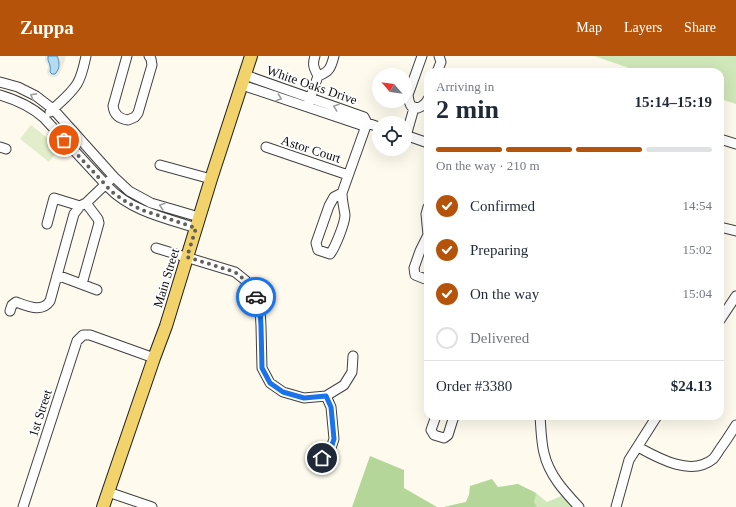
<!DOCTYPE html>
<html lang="en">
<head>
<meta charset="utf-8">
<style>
	body { margin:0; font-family:Georgia,serif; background:#f6f6f7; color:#1f2937; height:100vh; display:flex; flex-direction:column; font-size:15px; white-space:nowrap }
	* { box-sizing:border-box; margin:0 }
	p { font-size:13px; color:#747a83 }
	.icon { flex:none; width:22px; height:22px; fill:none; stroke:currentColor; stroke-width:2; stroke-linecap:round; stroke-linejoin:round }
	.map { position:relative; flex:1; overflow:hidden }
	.details { position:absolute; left:424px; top:12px; width:300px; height:352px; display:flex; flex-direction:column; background:#fff; border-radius:12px; box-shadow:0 4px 16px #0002 }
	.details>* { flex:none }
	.needle { width:26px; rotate:298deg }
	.controls { position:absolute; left:372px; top:12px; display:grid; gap:8px }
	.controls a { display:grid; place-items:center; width:40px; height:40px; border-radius:50%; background:#fff; box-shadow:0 4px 16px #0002; font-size:20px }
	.pin { position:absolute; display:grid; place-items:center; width:34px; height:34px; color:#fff; margin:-17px; border:2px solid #fff; border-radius:50%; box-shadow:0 1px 4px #0007 }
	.courier { position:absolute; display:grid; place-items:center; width:40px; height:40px; margin:-20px; border:3px solid #1a73e8; border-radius:50%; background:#fff; color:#222; box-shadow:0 1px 5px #0007 }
	.headline em { font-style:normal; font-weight:700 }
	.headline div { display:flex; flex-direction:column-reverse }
	.headline { display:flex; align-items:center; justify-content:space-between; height:68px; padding:0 12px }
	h1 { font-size:26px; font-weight:700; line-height:30px }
	.bar { display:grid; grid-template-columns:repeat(4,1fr); gap:6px 4px; align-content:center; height:48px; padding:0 12px }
	.bar i { height:5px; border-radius:3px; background:#e0e1e3 }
	.bar .on { background:#b45309 }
	.bar p { grid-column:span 4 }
	.line { display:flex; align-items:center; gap:10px; padding:0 12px; border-top:1px solid #e0e1e3 }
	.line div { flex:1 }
	ol { padding:0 12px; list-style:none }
	li { display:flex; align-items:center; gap:12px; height:44px }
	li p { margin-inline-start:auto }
	li .icon { padding:4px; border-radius:50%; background:#b45309; color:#fff; stroke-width:4 }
	li:last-child { color:#747a83 }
	li i { width:22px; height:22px; border:2px solid #e0e1e3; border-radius:50% }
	header { display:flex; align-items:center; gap:24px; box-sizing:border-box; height:56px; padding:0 20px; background:#b45309; color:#fff }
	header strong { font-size:19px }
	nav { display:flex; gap:22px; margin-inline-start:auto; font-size:14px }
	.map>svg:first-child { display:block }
</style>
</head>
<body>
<header>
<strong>Zuppa</strong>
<nav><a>Map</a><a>Layers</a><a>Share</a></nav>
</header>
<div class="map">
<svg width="736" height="451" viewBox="0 0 736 451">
	<rect width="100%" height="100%" fill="#fefbee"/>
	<path fill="#d0e7b9" d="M594 0H736V48L720 43V16H641Z
		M518 428 536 437 547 446 566 438 579 451H444L466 446 469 439Z"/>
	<path fill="#b4d799" d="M370 400 404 414V432L437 451H352Z
		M492 423 498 431 518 428 536 437 534 446 537 451H444L466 446 469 439 470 430Z"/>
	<path fill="#e2eecb" d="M31 69 60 92 49 106 20 83Z"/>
	<path fill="#eee9dd" d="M45 0H48V4L50 8 51 12 50 16 58 13 59 7 57 0H66L62 13 59 18 57 21H51L48 19 47 15 48 10 45 5Z"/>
	<path fill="#b5dbf3" stroke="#408fc6" d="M48 0H57C60 6 60 13 55 18H52L50 16C51 11 50 9 48 4Z"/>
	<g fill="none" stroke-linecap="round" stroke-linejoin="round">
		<g stroke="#404040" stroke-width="11">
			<path id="minor" d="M127 0 113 50C114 59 120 63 128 64L135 61 138 57 152 9 151 3 149 0
				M315 0C312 9 314 12 318 20
				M422 0 408 39 409 45 411 50 418 52C423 50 426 48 428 43
				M437 16 441 6 439 0
				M318 20C330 16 331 11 334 0
				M0 26 18 31 36 40 53 53 114 121 129 135 151 147 199 161
				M242 29 361 69 367 67 364 61 245 19
				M0 39C17 44 31 50 44 62L108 131C131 155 165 162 196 172
				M309 46 318 20
				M50 56C59 47 70 39 77 28 82 20 84 9 86 0
				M405 79 428 87
				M406 80 414 52
				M720 83 736 88
				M0 91 6 93
				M266 91 348 119
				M160 109 211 123
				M342 137 334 141 329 150 316 187 318 194 330 198C335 192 345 167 345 159 344 152 342 144 342 137L367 67 379 71
				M428 151 426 158 428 179
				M47 168 54 142 80 150
				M720 171 736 175
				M428 179 420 195 414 212 415 219 425 223 428 220
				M156 192 235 216 245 224 253 233 260 253 261 270 262 312 270 327 283 336 304 342 326 340 344 329 352 316 353 300
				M57 219 97 234
				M82 228 99 167 98 163 86 147
				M10 255 12 249 16 246C27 250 42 257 50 245L74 158 80 150 86 147 110 124
				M720 264 736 240
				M436 360 431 374 434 379 444 382 448 379 454 360
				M540 360C541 372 541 385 544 397 549 419 564 435 579 451
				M638 391C658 402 691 421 713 403 716 400 718 396 720 393 726 385 731 377 736 369
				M315 408 330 395 334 383 331 351 326 340
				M108 436 152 451
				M23 451 77 285 83 279H90L154 302
				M616 451 629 404 657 360"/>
		</g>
		<g stroke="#1e1e1e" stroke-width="14">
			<path id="major" d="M103 451 154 302 166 270 211 123 251 0"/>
		</g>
		<use href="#minor" stroke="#fff" stroke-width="9"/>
		<use href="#major" stroke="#f2d26a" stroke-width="12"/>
	</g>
	<defs><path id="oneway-chevron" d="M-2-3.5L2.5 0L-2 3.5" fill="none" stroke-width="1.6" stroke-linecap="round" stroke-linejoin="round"/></defs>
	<g stroke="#9e9e9e">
		<use href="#oneway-chevron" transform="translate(33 40) rotate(-151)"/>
		<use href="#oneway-chevron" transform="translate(279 42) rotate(19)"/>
		<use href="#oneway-chevron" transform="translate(336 51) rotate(-161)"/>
		<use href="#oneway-chevron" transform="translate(162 150) rotate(-164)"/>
	</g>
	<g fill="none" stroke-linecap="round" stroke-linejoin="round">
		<path stroke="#61605c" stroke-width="4" stroke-dasharray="0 7.2" d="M64 84 111 135C121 143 131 149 142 154L196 172 187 201 235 216 245 224 254 233 256 241"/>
		<path stroke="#1a73e8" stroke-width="5" d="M256 241 260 253 261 270 262 312 270 327 283 336 304 342 326 340 331 351 334 383 330 395 322 402"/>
	</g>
	<g text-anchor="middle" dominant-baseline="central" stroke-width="4" stroke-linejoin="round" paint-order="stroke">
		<g font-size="13" fill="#0d0d0d" stroke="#fff">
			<text transform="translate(312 29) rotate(19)">White Oaks Drive</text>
			<text transform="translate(311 93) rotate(18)">Astor Court</text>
			<text transform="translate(166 222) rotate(-73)">Main Street</text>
			<text transform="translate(40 357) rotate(-72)">1st Street</text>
		</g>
	</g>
</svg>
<div class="controls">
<a><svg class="needle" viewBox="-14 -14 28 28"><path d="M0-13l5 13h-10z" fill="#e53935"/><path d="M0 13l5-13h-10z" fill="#747a83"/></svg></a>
<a><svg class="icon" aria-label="locate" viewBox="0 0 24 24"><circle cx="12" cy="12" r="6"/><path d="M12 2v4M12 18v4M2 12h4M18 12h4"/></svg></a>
</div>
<div class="pin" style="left:64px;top:84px;background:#ea580c"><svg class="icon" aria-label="bag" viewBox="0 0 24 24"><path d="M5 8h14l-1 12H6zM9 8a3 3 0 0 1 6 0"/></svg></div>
<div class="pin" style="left:322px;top:402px;background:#1f2937"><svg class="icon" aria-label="home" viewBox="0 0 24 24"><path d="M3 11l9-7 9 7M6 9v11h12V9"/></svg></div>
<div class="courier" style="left:256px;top:241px"><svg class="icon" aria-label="car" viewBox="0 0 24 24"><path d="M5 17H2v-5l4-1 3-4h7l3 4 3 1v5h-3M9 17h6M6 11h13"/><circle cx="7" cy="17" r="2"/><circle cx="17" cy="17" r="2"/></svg></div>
<section class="details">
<div class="headline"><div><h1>2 min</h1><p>Arriving in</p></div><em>15:14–15:19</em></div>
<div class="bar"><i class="on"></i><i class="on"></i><i class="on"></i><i></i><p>On the way · 210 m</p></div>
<ol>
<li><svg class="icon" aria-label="check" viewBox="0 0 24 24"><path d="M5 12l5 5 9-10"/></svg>Confirmed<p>14:54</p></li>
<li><svg class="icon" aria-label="check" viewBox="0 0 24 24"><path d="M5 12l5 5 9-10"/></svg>Preparing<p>15:02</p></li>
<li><svg class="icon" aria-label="check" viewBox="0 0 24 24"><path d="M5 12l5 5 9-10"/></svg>On the way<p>15:04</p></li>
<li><i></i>Delivered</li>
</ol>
<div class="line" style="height:52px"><div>Order #3380</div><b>$24.13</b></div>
</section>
</div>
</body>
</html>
